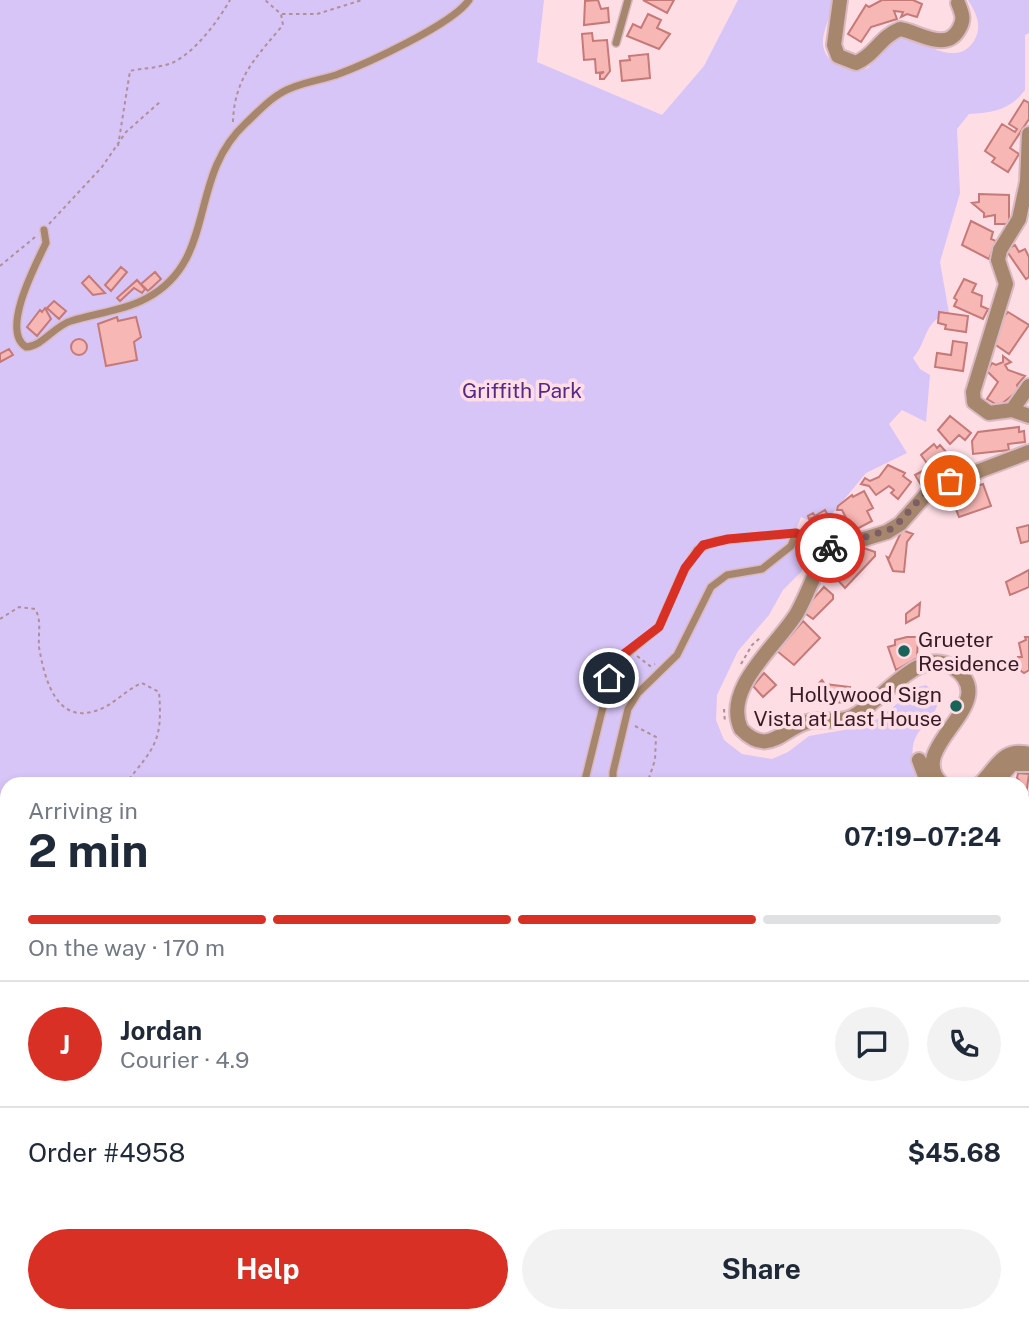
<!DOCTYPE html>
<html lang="en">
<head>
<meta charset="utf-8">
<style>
	body { margin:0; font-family:"Public Sans",sans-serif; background:#f2f2f3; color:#1f2937; height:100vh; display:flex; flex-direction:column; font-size:26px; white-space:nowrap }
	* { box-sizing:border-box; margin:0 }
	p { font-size:23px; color:#747a83 }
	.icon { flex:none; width:38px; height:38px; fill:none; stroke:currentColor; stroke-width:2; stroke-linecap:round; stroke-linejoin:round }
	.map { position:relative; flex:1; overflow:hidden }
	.side { position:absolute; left:0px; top:777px; width:1029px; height:546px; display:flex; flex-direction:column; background:#fff; border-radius:21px 21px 0 0; box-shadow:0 4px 10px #0003 }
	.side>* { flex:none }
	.pin { position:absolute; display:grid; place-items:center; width:60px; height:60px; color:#fff; margin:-30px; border:4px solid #fff; border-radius:50%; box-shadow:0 2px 7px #0007 }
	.courier { position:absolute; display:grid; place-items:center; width:70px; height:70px; margin:-35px; border:5px solid #d93025; border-radius:50%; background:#fff; color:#222; box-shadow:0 2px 9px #0007 }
	.summary em { font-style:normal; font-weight:700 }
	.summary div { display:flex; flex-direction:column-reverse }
	.summary { display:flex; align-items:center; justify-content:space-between; height:119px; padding:0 28px }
	h1 { font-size:46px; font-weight:700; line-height:52px }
	.bar { display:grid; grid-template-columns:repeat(4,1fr); gap:10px 7px; align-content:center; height:84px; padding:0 28px }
	.bar i { height:9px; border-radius:5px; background:#e0e1e3 }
	.bar .on { background:#d93025 }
	.bar p { grid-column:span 4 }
	.line { display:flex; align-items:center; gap:18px; padding:0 28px; border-top:2px solid #e0e1e3 }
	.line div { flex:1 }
	.round { display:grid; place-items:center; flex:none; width:74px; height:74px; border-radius:37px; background:#f2f2f3 }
	.action { display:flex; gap:14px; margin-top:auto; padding:14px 28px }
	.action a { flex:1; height:80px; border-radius:42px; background:#d93025; color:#fff; font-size:28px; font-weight:700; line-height:80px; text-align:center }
	.action a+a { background:#f2f2f3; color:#1f2937 }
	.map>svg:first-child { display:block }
</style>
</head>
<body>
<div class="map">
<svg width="1029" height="1323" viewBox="0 0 1029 1323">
	<rect width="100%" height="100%" fill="#fedde5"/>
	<path fill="#d7c5f7" d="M0 0H544L537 62 662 115 704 66 738 0H831C832 14 825 25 823 39 821 64 848 74 868 68L885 46 898 37C922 38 955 70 974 41 983 26 976 13 968 0H1029V33L1025 35V90C1011 109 994 113 969 114L957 129 960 193 940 262 949 313C923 321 928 341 913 358L920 369 930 375 926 422 902 410 889 424 907 453 866 473 822 526 801 517 789 548 801 552 804 559 802 571 783 590 769 615 738 651 717 695 716 720 724 740 742 754 772 759 788 752 809 736 861 727 879 718 918 687 926 685 938 694C941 714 922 722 915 739 908 756 918 769 915 784H7V1316H1022V849L1029 854V1323H0Z"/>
	<path fill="#f7b7b4" stroke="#c57a78" stroke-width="2" d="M598 0 601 9 608 8 609 22 584 25 585 1Z
		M643 0H674L667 13Z
		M882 0H913L922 4 917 17 907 14 901 17 903 12 894 11 897 19 871 27 861 42 848 34 866 5 869 7Z
		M648 14 661 20 657 28 670 34 659 49 627 36 633 24 641 28Z
		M592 33 593 41 607 40 610 71 604 79H600V74L604 72 596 73 595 59 584 60 582 34Z
		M648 54 650 78 622 81 620 61 630 60 629 56Z
		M1024 100 1029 103V119L1010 148 1019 154 1008 172 992 162 995 158 985 151 1002 124 1015 132 1017 129 1009 124Z
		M979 194 1009 195V224H995V215L984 217V213L972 203 979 202Z
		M971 221 993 232 991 239 996 241 989 259 962 245Z
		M1015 245 1019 252 1025 249 1029 257V277L1026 279 1006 250Z
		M121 267 127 272 111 291 105 285Z
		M155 272 161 279 148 291 141 284Z
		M89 276 105 293 93 295 82 283Z
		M964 279 976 284 972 292 982 296 981 306 988 309 983 319 954 306 957 300 954 298Z
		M137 280 145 289 142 293 134 288 120 301 117 298Z
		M54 301 66 311 59 319 47 308Z
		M45 308 51 319 37 336 27 327 40 310 42 312Z
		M939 312 968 316 966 332 945 329 946 325 938 323Z
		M1008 312 1029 325 1009 354 990 341 1002 323 999 321Z
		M117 317 118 321 136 317 141 337 134 342 137 360 106 366 98 324Z
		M71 347a8 8 0 1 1 16 0a8 8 0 1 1-16 0Z
		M953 341 967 343 963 371 935 367 937 353 951 355Z
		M9 349 13 355 0 362V354Z
		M1003 356 1011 362 1005 365 1008 370 1025 376 1017 385 1019 390 999 406 987 399 998 382 987 371 992 363 996 365 1003 362Z
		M950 416 971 433 965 440 959 435 950 444 938 430Z
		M1019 427V432L1024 431 1025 442 1008 444 1009 450 973 454 972 441 978 432Z
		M934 444 937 448 940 445 953 460 936 476 921 455Z
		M888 465 905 473 903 476 911 482 898 499 891 493 894 490 889 486 876 495 869 486 861 484 865 478 870 481 879 477Z
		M926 469 932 479 921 485 915 475Z
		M970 483 971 488 983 484 991 506 959 517 949 491Z
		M864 491 873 508 867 511 872 521 853 531 842 510H837L838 506 852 495 853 497Z
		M825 510 835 528 845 522 850 531 839 538 835 531 830 534 821 519 817 521 814 517 809 519 808 516 813 513 815 516Z
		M1029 525V541L1021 543 1017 528Z
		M902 530 913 534 907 542 904 572 893 571 887 557 889 558Z
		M861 547 875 552V556L845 588 835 577 837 569Z
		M1029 570V587L1010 595 1006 582Z
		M824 587 833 595V599L813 619 802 611Z
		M920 603 919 616 906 623V614Z
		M803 621 820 638 794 665 777 651Z
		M907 637H918L917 658 896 670 888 647 895 645V640Z
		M1025 637H1029V670L1024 673 1021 671 1018 657H1022L1019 643 1026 640Z
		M764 673 776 685 763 697 753 686Z
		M822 680 825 684 850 687 844 703 816 700 818 684Z
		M1018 773 1029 774 1026 795H1029V814L1023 813 1022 810V784L1017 778Z"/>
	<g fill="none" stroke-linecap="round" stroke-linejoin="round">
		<g stroke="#dabac2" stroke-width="10">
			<path id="lane" d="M616 43 628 0
				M44 230 46 243C36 264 0 331 26 347 43 346 54 326 71 321 96 313 123 311 147 298 218 260 187 178 245 124 256 114 268 100 281 93 297 83 318 81 336 75 366 64 453 24 469 0
				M378 784H392
				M584 784 613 666 659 627 680 578 697 550 716 541 796 533 828 550
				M613 784V772L628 709 638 693 677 655 711 587 727 575 762 569 791 546 796 533
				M0 966 7 973
				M7 1014 0 1039 7 1058
				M0 1303 7 1304
				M62 1316 87 1323"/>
		</g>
		<g stroke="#dabac2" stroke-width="18">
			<path id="street" d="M840 0 834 45 838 56 856 63C875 55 880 37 900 29 919 32 946 53 959 29 965 19 962 13 958 3
				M1029 134 1027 182 1019 219 1000 250 998 260 1006 284 973 392 974 402 989 413 1012 410 1029 416
				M1012 410 1029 386
				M919 760 928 784
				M942 784C902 747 1005 704 954 668 918 643 879 707 849 718 836 723 821 718 807 722 781 730 768 757 741 729 722 688 778 645 797 613 809 592 815 569 828 550L887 532 900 524 931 489 1029 452
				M980 784C997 768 1002 747 1029 754
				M994 784 1012 764H1029"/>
		</g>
		<path stroke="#af8f98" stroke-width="2" stroke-dasharray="3.5 3.5" stroke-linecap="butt" d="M282 14H317L362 0
			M233 122C234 78 257 56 283 25L281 14 265 0
			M118 146 130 71C143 68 161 68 174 62 196 51 218 21 230 0
			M49 224 102 167 126 132 161 101
			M0 266 35 237
			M0 619 19 607 35 609C42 620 38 634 39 647 44 676 55 724 95 711 113 706 125 690 142 683L159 692C163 741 155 747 125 784
			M637 656 650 666 655 664
			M741 664 752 645 760 638
			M724 709 725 723
			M635 726 656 737 655 760 647 784"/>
		<use href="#lane" stroke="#a6876d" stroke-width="7"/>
		<use href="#street" stroke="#a6876d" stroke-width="14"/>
	</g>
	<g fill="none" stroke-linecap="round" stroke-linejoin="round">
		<path stroke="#7d5e67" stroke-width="7" stroke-dasharray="0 12.6" d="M830 548 894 528 924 494 950 481"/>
		<path stroke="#d93025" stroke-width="9" d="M609 678 621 656 659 627 685 568 703 545 728 539 796 533 830 548"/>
	</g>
	<g fill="#1a6359" stroke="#fedde5" stroke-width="2.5">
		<circle cx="904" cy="651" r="7"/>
		<circle cx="956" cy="706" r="7"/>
	</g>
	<g text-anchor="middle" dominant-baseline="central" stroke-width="7" stroke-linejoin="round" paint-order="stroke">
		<g font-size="21" fill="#552986" stroke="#fedde5">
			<text x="522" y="390">Griffith Park</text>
		</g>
		<g font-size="21" fill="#371a23" stroke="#fedde5" text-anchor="start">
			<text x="918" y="639">Grueter<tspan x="918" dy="24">Residence</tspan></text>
			<text x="942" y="694" text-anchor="end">Hollywood Sign<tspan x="942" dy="24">Vista at Last House</tspan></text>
		</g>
	</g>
</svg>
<div class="pin" style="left:950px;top:481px;background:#ea580c"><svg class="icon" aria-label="bag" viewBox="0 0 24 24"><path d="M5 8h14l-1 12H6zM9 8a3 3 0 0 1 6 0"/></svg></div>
<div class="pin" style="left:609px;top:678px;background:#1f2937"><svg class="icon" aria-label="home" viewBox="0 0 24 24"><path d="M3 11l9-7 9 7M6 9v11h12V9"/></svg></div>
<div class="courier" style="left:830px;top:548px"><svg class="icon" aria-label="bike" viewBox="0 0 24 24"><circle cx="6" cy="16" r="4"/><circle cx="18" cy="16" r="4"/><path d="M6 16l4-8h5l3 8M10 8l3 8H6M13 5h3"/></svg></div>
<section class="side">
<div class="summary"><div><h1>2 min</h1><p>Arriving in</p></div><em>07:19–07:24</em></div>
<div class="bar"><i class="on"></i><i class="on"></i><i class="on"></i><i></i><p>On the way · 170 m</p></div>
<div class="line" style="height:126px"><b class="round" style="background:#d93025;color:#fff">J</b><div><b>Jordan</b><p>Courier · 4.9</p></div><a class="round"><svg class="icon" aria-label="chat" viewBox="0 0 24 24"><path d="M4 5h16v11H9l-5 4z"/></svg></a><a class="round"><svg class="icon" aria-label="phone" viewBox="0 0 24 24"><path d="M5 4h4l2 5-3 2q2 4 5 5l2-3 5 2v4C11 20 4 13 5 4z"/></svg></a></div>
<div class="line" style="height:91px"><div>Order #4958</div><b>$45.68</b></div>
<div class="action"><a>Help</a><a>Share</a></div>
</section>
</div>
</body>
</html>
